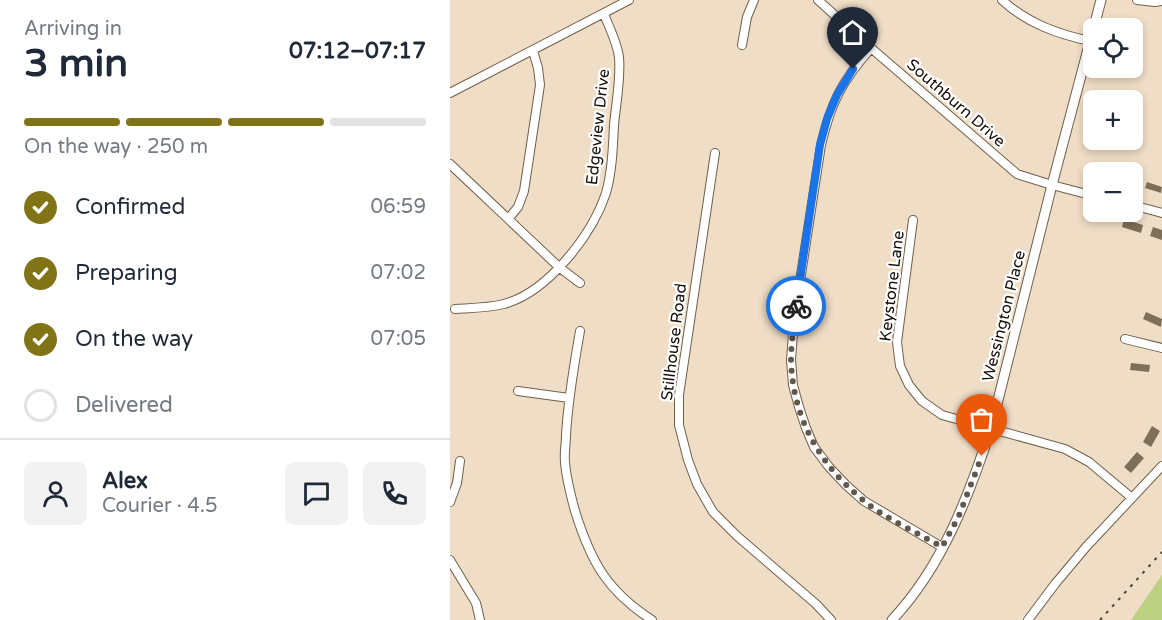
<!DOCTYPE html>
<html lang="en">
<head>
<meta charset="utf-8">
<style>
	body { margin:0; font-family:"Varela Round",sans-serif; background:#f2f2f3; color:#1f2937; height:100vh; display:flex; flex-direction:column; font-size:22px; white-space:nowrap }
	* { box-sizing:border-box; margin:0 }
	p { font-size:20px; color:#747a83 }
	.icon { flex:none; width:33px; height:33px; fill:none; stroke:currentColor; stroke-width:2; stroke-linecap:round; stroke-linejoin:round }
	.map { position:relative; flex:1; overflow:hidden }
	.details { display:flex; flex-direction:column; background:#fff; width:450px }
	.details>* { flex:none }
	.buttons { position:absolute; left:633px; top:18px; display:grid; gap:12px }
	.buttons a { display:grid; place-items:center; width:60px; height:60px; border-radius:9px; background:#fff; box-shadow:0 3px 9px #0003; font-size:30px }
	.pin { position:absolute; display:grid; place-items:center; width:51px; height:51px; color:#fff; margin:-62px -26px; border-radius:50% 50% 50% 0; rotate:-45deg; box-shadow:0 0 6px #0007 }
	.pin .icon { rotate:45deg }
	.courier { position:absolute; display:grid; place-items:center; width:60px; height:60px; margin:-30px; border:4px solid #1a73e8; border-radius:50%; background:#fff; color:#222; box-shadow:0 2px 8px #0007 }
	.headline em { font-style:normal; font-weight:800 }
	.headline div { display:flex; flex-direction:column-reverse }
	.headline { display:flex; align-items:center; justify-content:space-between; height:102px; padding:0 24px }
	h1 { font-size:39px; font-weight:800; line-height:45px }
	.bar { display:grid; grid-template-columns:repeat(4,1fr); gap:9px 6px; align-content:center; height:72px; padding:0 24px }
	.bar i { height:8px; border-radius:4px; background:#e0e1e3 }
	.bar .selected { background:#817417 }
	.bar p { grid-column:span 4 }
	.line { display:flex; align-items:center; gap:15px; padding:0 24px; border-top:2px solid #e0e1e3 }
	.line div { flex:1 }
	.round { display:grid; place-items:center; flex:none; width:63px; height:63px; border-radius:9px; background:#f2f2f3 }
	ol { padding:0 24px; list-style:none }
	li { display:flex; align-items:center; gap:18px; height:66px }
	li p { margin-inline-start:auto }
	li .icon { padding:6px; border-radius:50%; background:#817417; color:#fff; stroke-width:4 }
	li:last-child { color:#747a83 }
	li i { width:33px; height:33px; border:3px solid #e0e1e3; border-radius:50% }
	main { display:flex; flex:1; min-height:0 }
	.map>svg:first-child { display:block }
</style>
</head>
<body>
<main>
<section class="details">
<div class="headline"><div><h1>3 min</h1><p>Arriving in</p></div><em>07:12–07:17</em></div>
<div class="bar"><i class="selected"></i><i class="selected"></i><i class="selected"></i><i></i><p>On the way · 250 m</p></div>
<ol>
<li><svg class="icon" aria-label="check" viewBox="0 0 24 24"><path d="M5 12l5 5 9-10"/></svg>Confirmed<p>06:59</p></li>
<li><svg class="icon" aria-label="check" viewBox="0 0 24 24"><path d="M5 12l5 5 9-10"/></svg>Preparing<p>07:02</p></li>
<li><svg class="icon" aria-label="check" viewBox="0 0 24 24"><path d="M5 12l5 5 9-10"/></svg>On the way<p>07:05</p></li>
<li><i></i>Delivered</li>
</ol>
<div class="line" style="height:108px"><a class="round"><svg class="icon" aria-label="person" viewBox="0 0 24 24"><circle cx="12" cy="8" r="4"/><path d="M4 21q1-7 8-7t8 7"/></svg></a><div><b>Alex</b><p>Courier · 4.5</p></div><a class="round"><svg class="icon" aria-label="chat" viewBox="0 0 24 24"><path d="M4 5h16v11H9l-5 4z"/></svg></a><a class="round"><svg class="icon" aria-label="phone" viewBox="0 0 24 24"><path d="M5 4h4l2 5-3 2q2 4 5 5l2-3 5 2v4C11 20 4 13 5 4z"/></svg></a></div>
</section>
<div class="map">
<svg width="712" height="620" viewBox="0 0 712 620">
	<rect width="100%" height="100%" fill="#f0ddc6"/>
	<path fill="#bcd081" d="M712 575V620H681Z"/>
	<path fill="#7f6f5a" d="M697 182 712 187 711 193 695 188Z
		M674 219 693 225 691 233 672 227Z
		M703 227 712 230V240L700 236Z
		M696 312 712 319 711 327 693 319Z
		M681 363 700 365 699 372 680 370Z
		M702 426 710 431 701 447 693 442Z
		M687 452 694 458 681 473 674 467Z"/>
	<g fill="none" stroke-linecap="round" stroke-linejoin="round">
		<g stroke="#6f5f4b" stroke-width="10">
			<path id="minor" d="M368 0 421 48 567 174 602 185 644 196
				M552 0C577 23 607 34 640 41
				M687 0 705 2 712 1
				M292 45 297 17 304 0
				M421 48C392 81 381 102 371 145L344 320 341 360 343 385 349 407 356 428 364 447 379 467 396 485 414 501 492 547
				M0 93 179 0
				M265 153 229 395V425L238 460 247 484 263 512 287 536 366 604 381 620
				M0 164 110 268 130 283
				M682 205 712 213
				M59 218 68 207 74 191 90 85 88 68 83 51
				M463 220 447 342 450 366 459 385 472 401 492 415 615 449 639 462 682 498
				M5 309C21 308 38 308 54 304 98 292 142 235 156 193 162 172 163 147 164 125 166 103 171 79 169 57 167 42 159 27 154 14
				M130 331C124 365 118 400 116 435 116 444 114 453 115 462 116 478 121 496 125 511 141 562 157 591 202 620
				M675 339 712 348
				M68 391 119 398
				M0 502 7 483 10 461
				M0 560 26 603 30 620
				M578 620 605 584 636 547 712 466"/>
		</g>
		<g stroke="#6f5f4b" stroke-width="11">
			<path id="tertiary" d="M442 620C492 567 519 496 541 428L602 185 651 0"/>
		</g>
		<use href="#minor" stroke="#fff" stroke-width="8"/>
		<use href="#tertiary" stroke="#fff" stroke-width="9"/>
		<path stroke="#4b4136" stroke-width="2" stroke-dasharray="3 6" stroke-linecap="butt" d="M650 620 712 552"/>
	</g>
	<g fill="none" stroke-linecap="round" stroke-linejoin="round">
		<path stroke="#62574a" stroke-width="6" stroke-dasharray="0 10.8" d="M346 306C344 324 341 343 341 361 343 418 369 464 413 500 434 518 468 533 492 547L508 518 532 456"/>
		<path stroke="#1a73e8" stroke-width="8" d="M346 306 370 145 377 119 387 95 403 69"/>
	</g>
	<g text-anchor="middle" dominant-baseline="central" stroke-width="4.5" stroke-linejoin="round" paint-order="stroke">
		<g font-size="16" fill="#160f08" stroke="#fff">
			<text transform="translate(506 103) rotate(41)">Southburn Drive</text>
			<text transform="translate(148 127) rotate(-84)">Edgeview Drive</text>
			<text transform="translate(442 286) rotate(-83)">Keystone Lane</text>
			<text transform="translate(554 316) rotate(-76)">Wessington Place</text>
			<text transform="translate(224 342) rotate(-83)">Stillhouse Road</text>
		</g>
	</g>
</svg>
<div class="buttons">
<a><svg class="icon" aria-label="locate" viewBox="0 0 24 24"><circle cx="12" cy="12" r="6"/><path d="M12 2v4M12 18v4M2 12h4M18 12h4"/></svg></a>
<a>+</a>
<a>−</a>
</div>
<div class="pin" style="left:532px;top:456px;background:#ea580c"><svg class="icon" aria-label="bag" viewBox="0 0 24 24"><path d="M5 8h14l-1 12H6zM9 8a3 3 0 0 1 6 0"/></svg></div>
<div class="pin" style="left:403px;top:69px;background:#1f2937"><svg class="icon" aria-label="home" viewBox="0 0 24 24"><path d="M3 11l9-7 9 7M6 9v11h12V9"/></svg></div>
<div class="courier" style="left:346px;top:306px"><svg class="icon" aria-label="bike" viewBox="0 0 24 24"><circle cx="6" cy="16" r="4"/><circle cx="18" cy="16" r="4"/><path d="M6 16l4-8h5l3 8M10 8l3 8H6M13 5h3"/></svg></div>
</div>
</main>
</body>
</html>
